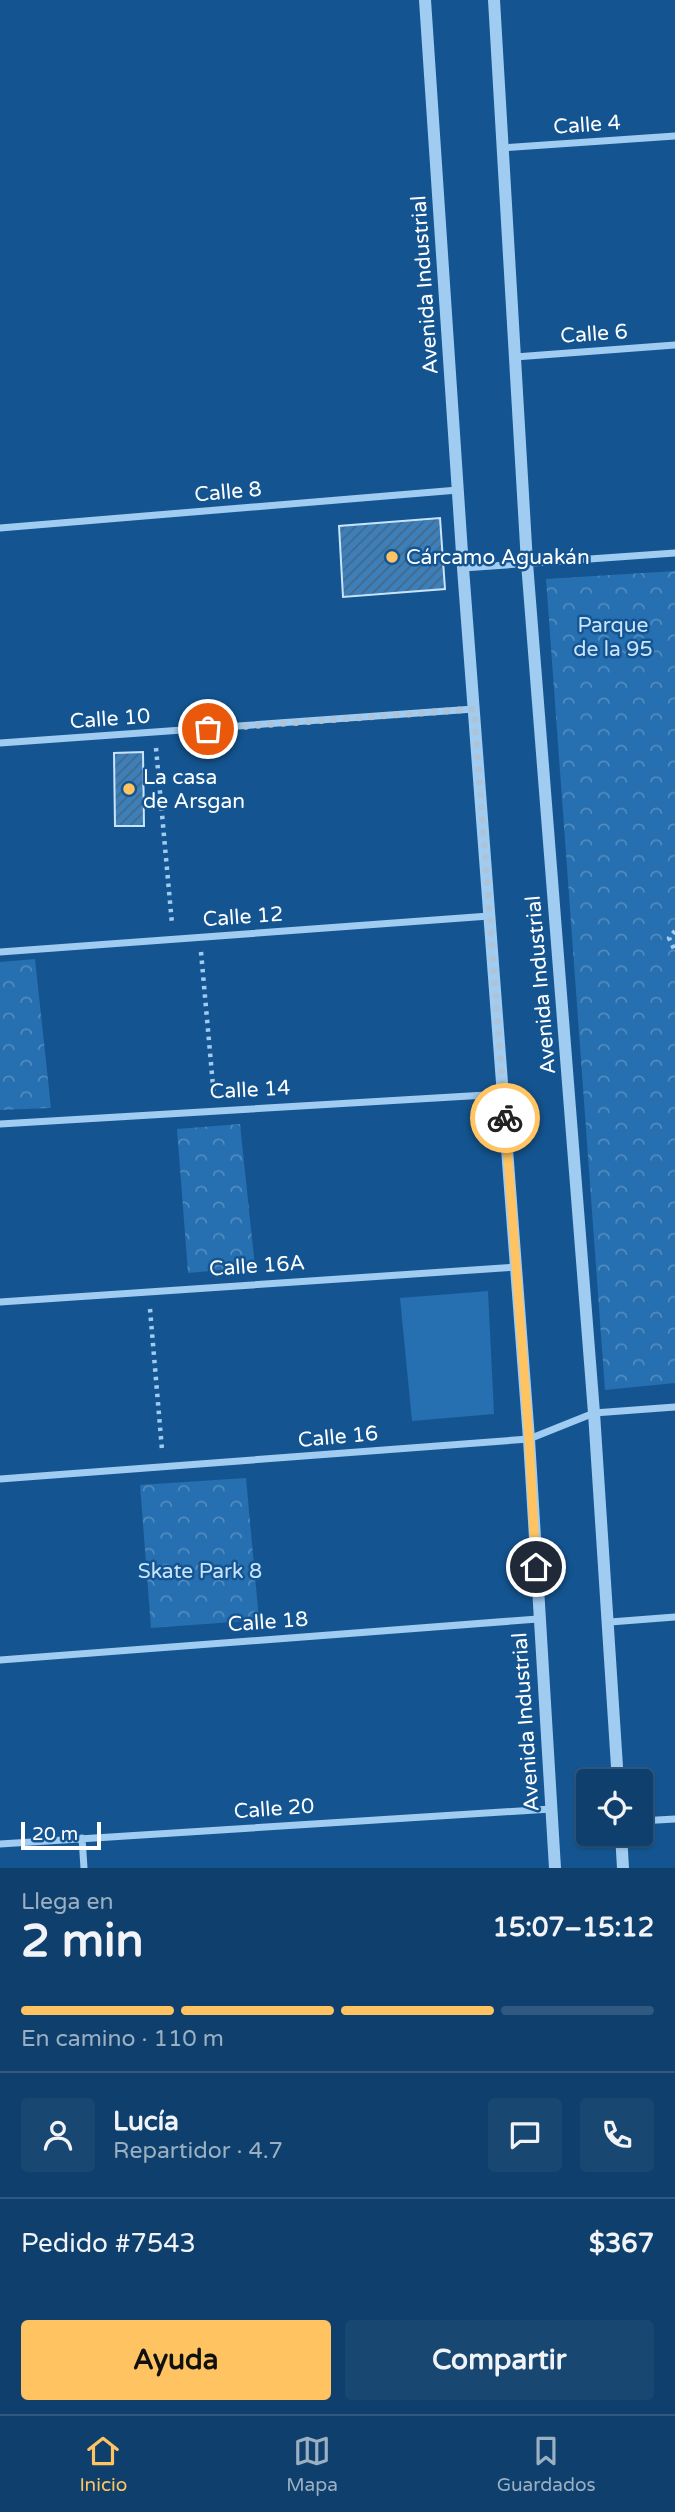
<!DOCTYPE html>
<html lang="es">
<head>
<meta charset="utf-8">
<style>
	body { margin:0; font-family:"Varela Round",sans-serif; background:#184772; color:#f1f3f6; height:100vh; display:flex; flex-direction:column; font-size:26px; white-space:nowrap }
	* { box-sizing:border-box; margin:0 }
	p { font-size:23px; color:#9bafc2 }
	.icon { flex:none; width:38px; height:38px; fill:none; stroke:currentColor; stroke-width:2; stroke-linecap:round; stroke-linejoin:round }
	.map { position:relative; height:1868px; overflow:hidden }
	.details { display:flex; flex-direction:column; background:#0f406d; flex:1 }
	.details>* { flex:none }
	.controls { position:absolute; left:576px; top:1769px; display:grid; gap:14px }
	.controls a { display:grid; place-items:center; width:77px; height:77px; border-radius:7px; background:#0f406d; box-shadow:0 2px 5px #0004,0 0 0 2px #2f5980; font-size:35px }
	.scale { position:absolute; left:21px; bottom:18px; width:80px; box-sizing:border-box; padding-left:7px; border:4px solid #fff; border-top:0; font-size:19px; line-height:24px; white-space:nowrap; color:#fff; -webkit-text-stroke:5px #145591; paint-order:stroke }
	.pin { position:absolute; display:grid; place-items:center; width:60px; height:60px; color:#fff; margin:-30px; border:4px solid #fff; border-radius:50%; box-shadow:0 2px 7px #0007 }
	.courier { position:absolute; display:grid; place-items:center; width:70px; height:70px; margin:-35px; border:5px solid #ffc461; border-radius:50%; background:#fff; color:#222; box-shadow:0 2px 9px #0007 }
	.headline em { font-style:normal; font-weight:700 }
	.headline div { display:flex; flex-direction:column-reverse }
	.headline { display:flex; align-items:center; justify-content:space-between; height:119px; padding:0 21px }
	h1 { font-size:46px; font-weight:700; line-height:52px }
	.bar { display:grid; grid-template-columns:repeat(4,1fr); gap:10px 7px; align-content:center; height:84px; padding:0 21px }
	.bar i { height:9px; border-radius:5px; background:#2f5980 }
	.bar .selected { background:#ffc461 }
	.bar p { grid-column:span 4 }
	.line { display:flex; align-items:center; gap:18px; padding:0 21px; border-top:2px solid #2f5980 }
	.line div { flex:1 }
	.round { display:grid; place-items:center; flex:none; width:74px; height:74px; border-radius:7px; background:#184772 }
	.button { display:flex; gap:14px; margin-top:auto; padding:14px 21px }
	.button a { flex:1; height:80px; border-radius:7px; background:#ffc461; color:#111; font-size:28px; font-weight:700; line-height:80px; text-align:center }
	.button a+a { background:#184772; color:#f1f3f6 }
	.tabs { display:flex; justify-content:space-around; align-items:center; height:98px; border-top:2px solid #2f5980; background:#0f406d; font-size:19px; color:#9bafc2 }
	.tabs a { display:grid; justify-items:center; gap:4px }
	.tabs .selected { color:#ffc461 }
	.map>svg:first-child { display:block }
</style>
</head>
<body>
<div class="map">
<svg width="675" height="1868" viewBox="0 0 675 1868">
	<defs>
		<pattern id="park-crowns" width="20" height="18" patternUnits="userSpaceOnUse" patternTransform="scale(1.75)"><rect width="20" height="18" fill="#266fb0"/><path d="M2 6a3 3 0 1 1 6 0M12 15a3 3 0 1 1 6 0" fill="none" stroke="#518cc0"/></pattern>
		<pattern id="building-hatch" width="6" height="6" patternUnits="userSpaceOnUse" patternTransform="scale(1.75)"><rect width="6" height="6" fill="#3d7fb9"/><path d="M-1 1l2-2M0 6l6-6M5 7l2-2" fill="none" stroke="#446888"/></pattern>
	</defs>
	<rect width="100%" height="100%" fill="#145591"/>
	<path fill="url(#park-crowns)" d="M675 571V1383L605 1390 546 579Z
		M35 959 51 1108 0 1110V962Z
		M240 1124 255 1267 188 1273 177 1129Z
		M246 1478 259 1620 151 1628 140 1485Z"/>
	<path fill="#266fb0" d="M488 1291 494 1414 412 1421 400 1298Z"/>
	<path fill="url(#building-hatch)" stroke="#c8e4fc" stroke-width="2" d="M440 518 445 589 343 597 339 526Z
		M143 752 144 826H115L114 753Z"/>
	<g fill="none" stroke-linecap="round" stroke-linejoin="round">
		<path stroke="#a1ccf1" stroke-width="4.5" stroke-dasharray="3.5 5" stroke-linecap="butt" d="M156 748 172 924
			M675 931 669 938 675 951
			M201 952 214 1097
			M150 1309 162 1450"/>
		<path stroke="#a1ccf1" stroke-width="7" d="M502 148 675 136
			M515 357 675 345
			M0 528 458 490
			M463 568 675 553
			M0 743 474 709
			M0 952 489 916
			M0 1124 503 1094
			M0 1302 517 1267
			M0 1479 529 1439 594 1413 675 1407
			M610 1622 675 1617
			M0 1660 538 1619
			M640 1821 675 1819
			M82 1838 84 1868
			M0 1844 551 1809"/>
		<path stroke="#a1ccf1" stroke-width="12" d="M425 0 463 568 529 1439 555 1868
			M494 0 527 563 594 1413 618 1782
			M621 1834 623 1868"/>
	</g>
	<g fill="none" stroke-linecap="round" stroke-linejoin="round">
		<path stroke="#adc4d8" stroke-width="7" stroke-dasharray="0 12.6" d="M208 729 474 709 505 1118"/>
		<path stroke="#ffc461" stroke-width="9" d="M505 1118 529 1439 536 1567"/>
	</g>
	<g fill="#ffc461" stroke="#145591" stroke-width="2.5">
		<circle cx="392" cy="557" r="7"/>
		<circle cx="129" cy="789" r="7"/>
	</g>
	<g text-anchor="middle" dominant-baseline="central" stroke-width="5" stroke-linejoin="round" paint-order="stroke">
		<g font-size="21" fill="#fff" stroke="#145591">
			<text transform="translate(587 125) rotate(-4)">Calle 4</text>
			<text transform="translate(425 285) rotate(-94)">Avenida Industrial</text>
			<text transform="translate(594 334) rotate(-4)">Calle 6</text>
			<text transform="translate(228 492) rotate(-5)">Calle 8</text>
			<text transform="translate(110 719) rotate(-4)">Calle 10</text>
			<text transform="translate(243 917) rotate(-4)">Calle 12</text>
			<text transform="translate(541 985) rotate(-95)">Avenida Industrial</text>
			<text transform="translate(250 1090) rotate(-3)">Calle 14</text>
			<text transform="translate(257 1266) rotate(-4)">Calle 16A</text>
			<text transform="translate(338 1437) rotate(-5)">Calle 16</text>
			<text transform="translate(268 1622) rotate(-4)">Calle 18</text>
			<text transform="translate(526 1722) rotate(-94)">Avenida Industrial</text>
			<text transform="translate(274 1809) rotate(-4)">Calle 20</text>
		</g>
		<g font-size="21" fill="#fff" stroke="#145591" text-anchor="start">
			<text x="406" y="557">Cárcamo Aguakán</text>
			<text x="143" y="777">La casa<tspan x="143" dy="24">de Arsgan</tspan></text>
		</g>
		<g font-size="21" fill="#c8e4fc" stroke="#145591">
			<text x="613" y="625">Parque<tspan x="613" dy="24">de la 95</tspan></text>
			<text x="200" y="1571">Skate Park 8</text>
		</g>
	</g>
</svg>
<div class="controls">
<a><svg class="icon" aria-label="locate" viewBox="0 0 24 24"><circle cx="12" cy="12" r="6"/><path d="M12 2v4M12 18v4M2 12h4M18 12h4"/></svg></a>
</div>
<div class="scale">20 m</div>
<div class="pin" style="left:208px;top:729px;background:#ea580c"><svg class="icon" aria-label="bag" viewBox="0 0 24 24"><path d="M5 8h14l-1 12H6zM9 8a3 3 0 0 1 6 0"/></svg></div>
<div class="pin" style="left:536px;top:1567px;background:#1f2937"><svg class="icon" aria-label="home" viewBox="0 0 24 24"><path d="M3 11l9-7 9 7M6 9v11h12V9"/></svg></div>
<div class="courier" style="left:505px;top:1118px"><svg class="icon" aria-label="bike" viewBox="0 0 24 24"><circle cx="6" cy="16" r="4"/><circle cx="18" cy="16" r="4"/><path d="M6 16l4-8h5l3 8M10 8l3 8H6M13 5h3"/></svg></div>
</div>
<section class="details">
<div class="headline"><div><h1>2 min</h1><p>Llega en</p></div><em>15:07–15:12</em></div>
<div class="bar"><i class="selected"></i><i class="selected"></i><i class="selected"></i><i></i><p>En camino · 110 m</p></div>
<div class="line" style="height:126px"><a class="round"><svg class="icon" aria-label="person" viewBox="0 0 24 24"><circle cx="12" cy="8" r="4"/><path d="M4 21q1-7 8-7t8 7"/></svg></a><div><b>Lucía</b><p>Repartidor · 4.7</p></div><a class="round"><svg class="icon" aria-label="chat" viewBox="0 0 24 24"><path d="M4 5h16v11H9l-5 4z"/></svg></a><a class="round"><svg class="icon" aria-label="phone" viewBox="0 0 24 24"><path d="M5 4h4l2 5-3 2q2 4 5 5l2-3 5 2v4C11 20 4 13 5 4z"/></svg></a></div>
<div class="line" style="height:91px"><div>Pedido #7543</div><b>$367</b></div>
<div class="button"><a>Ayuda</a><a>Compartir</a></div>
</section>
<nav class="tabs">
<a class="selected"><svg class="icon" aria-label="home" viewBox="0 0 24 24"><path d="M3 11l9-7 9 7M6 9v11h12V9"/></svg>Inicio</a>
<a><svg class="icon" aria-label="map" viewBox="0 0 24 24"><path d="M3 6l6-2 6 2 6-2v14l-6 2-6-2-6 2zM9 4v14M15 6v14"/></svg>Mapa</a>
<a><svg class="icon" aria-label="saved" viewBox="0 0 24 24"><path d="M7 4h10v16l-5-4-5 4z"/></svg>Guardados</a>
</nav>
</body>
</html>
